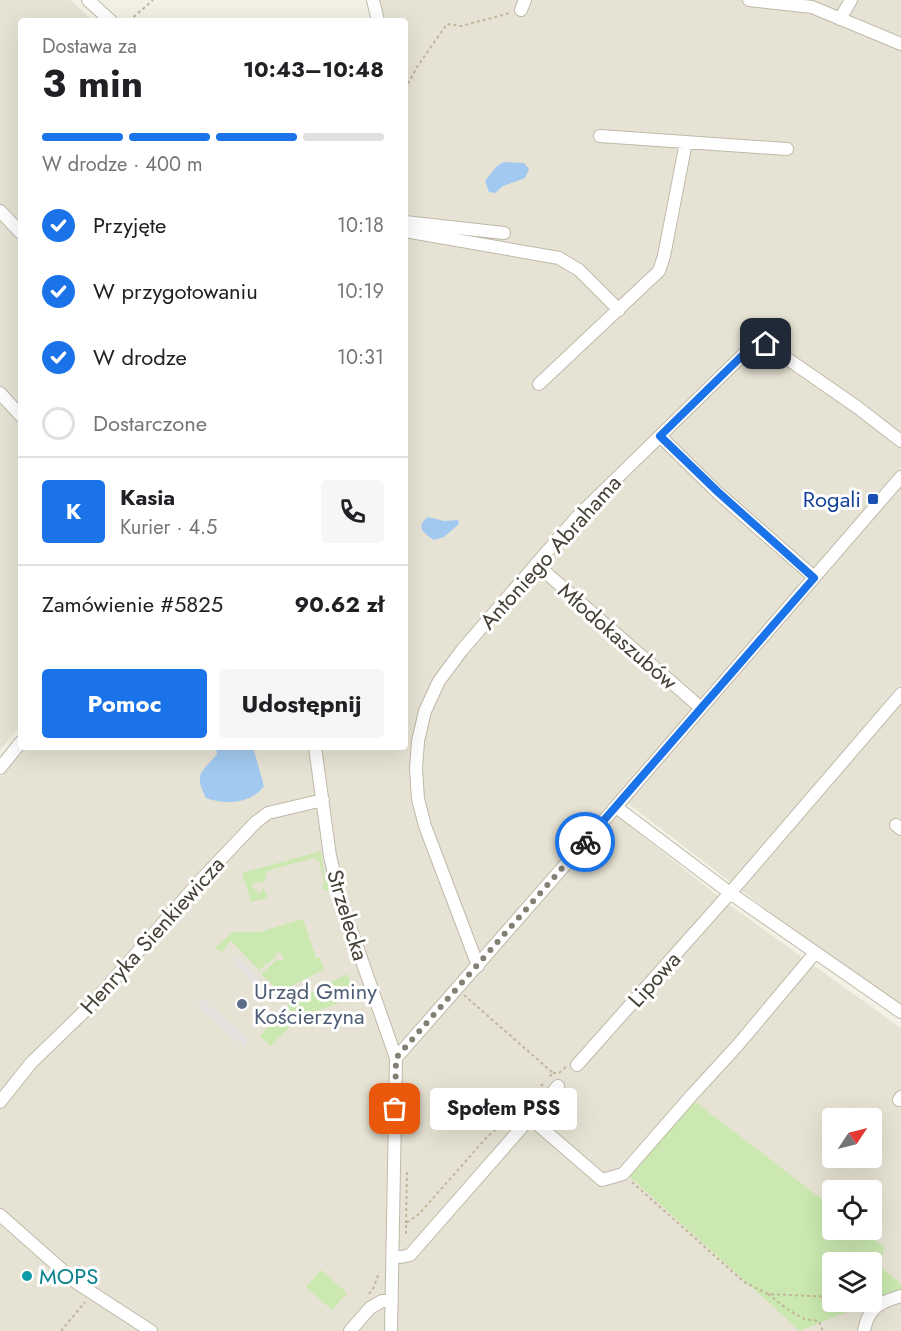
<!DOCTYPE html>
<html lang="pl">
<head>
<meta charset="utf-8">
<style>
	body { margin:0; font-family:Jost,sans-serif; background:#f6f6f6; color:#202124; height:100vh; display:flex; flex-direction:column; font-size:22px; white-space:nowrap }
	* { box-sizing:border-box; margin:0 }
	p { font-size:20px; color:#757577 }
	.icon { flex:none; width:33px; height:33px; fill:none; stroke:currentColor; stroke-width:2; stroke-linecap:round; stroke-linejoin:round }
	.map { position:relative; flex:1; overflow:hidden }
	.drawer { position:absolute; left:18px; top:18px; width:390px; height:732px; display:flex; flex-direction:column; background:#fff; border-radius:6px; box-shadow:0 6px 24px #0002 }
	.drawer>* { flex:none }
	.needle { width:39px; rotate:55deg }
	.tools { position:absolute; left:822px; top:1108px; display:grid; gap:12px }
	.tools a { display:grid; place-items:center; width:60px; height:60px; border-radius:6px; background:#fff; box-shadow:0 6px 24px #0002; font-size:30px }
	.pin { position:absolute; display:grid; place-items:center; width:51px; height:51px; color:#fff; margin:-26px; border-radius:12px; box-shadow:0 3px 9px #0006 }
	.courier { position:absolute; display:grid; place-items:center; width:60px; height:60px; margin:-30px; border:4px solid #1a73e8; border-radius:50%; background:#fff; color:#222; box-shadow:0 2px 8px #0007 }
	.bubble { position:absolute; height:42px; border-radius:6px; background:#fff; box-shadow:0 6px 24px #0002; font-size:20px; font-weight:700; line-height:42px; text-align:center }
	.summary em { font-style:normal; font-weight:700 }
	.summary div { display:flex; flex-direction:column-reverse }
	.summary { display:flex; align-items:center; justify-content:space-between; height:102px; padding:0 24px }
	h1 { font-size:39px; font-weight:700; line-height:45px }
	.bar { display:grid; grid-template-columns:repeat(4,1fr); gap:9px 6px; align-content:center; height:72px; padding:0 24px }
	.bar i { height:8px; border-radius:4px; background:#e0e0e0 }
	.bar .active { background:#1a73e8 }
	.bar p { grid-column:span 4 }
	.line { display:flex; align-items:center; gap:15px; padding:0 24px; border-top:2px solid #e0e0e0 }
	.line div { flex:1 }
	.round { display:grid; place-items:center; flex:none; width:63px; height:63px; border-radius:6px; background:#f6f6f6 }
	ol { padding:0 24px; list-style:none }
	li { display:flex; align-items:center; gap:18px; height:66px }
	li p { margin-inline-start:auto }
	li .icon { padding:6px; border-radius:50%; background:#1a73e8; color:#fff; stroke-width:4 }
	li:last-child { color:#757577 }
	li i { width:33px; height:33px; border:3px solid #e0e0e0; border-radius:50% }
	.primary-button { display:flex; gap:12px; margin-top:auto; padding:12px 24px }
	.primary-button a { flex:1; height:69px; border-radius:6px; background:#1a73e8; color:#fff; font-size:24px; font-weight:700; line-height:69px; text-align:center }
	.primary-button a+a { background:#f6f6f6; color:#202124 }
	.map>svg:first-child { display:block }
</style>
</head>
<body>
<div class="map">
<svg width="901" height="1331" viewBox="0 0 901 1331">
	<rect width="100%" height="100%" fill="#f3f1e6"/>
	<path fill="#e7e3d4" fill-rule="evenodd" d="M0 0H71L93 21H21V725L0 750Z
		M379 0H838L843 2 844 0H901V1009L747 895 629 804 616 815 728 904 901 1028V1331H0V778L25 747H405V21H384ZM832 1119H872V1158H832ZM832 1191H872V1230H832ZM832 1263H872V1302H832Z"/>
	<path fill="#cae8af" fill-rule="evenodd" d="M321 851 324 874 330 889 325 891 322 887 323 885H325L319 861 313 858 267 871 264 882 261 881 258 883 255 882 252 885V888L257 890V895L264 888 267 898 251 902 242 873Z
		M303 919 316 958H320L324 969 280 992 262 975 263 972 278 959 279 961 282 960 284 958 280 952 276 953V957L259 970 231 941 227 945 223 952 215 948 233 932H260Z
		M347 974 355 996 296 1020 271 1046 260 1036 288 1005Z
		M693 1100 832 1207V1230H862L884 1247 880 1267 901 1284V1290L800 1331 628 1175ZM832 1263H872V1302H832Z
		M321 1270 347 1293 332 1310 306 1287Z"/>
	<path fill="#e4e2de" d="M235 953 274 992 273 1003 233 964Z
		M201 998 248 1038 245 1049 198 1007Z"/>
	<path fill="#a2caf1" d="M504 162 524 163 529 169 525 178 503 186 495 193 489 192 485 181 497 166Z
		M428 517 444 521 458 520 459 524 444 537 434 540C425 534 414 527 428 517Z
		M216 747H253L264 786C251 804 225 805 206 798 193 773 202 773 217 754Z"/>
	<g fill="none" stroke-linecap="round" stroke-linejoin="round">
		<g stroke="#bfb9a9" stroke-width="14">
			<path id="minor" d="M88 0 111 21
				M373 0 378 21
				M749 0 812 7 901 44
				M521 10 525 0
				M840 19 851 0
				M600 136 787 149
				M0 211 21 233
				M405 222 504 233
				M405 231 559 258 579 270 619 310
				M539 384 659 271 664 256 686 142
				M0 393 21 416
				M660 436 718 493 814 577
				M536 564 701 708
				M315 747 330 856 341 901 396 1058 391 1331
				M0 768 21 742
				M616 807 730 893 901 1012
				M896 825 901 829
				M478 966 425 826 418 799 416 769 418 741 425 711 439 681 462 650 577 517 752 346 766 344 857 407 901 441
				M396 1058 600 825 901 477
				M577 1065 730 893 901 694
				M899 1100 901 1097
				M0 1102 31 1063 93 1003 198 883 256 822 268 813 323 800
				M529 1117 602 1180 623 1174 692 1095 737 1046 815 953
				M0 1215 77 1283 151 1331
				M393 1256 401 1257 410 1255 558 1086
				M350 1331 370 1308 382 1301H392
				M864 1331C868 1308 880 1302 901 1296"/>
		</g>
		<path stroke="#c1b69a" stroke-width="2" stroke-dasharray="3 3" stroke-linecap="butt" d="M129 21 153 0
			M405 89 417 67 447 24 461 26 510 13
			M464 995 553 1073 549 1077
			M553 1073H559L567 1066
			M408 1112V1096
			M632 1182 744 1282 768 1294 832 1297
			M406 1223 407 1171
			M406 1234V1223L419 1214 488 1136 511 1117 543 1084
			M369 1294 374 1287 379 1272
			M768 1294 787 1309 804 1319 819 1321 823 1331
			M61 1331 85 1302"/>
		<use href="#minor" stroke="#fff" stroke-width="12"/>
	</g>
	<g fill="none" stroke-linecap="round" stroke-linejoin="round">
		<path stroke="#837f73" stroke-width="6" stroke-dasharray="0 10.8" d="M395 1109 396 1058 585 842"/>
		<path stroke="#1a73e8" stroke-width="8" d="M585 842 814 578 718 492 660 436 752 346 766 344"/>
	</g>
	<rect fill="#1a4fb4" stroke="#fff" stroke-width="2" x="867" y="493" width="12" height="12" rx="3"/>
	<circle fill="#5c6f8a" stroke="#fff" stroke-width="2" cx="242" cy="1004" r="6"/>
	<circle fill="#0f9aa8" stroke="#fff" stroke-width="2" cx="27" cy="1276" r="6"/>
	<g text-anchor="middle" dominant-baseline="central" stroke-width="6" stroke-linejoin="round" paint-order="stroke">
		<g font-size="22" fill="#164399" stroke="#fff" text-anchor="end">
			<text x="861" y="499">Rogali</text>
		</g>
		<g font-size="22" fill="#464135" stroke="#fff">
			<text transform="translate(550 552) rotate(-48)">Antoniego Abrahama</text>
			<text transform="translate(618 636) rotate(41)">Młodokaszubów</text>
			<text transform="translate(348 915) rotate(73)">Strzelecka</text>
			<text transform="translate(152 935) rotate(-48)">Henryka Sienkiewicza</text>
			<text transform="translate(654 979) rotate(-48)">Lipowa</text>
		</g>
		<g font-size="22" fill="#4e5e75" stroke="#fff" text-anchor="start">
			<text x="254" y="991">Urząd Gminy<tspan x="254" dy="25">Kościerzyna</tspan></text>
		</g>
		<g font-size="22" fill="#0d838f" stroke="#fff" text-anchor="start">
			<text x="39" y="1276">MOPS</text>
		</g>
	</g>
</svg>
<div class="tools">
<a><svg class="needle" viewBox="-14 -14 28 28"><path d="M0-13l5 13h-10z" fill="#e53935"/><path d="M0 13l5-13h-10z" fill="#757577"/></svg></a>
<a><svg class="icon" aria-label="locate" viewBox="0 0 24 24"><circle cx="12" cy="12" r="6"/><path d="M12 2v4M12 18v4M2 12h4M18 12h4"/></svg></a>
<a><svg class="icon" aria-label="layers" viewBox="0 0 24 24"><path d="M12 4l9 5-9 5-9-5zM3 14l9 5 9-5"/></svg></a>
</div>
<div class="pin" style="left:395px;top:1109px;background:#ea580c"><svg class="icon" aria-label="bag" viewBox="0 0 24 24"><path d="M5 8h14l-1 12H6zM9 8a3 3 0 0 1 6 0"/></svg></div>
<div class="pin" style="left:766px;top:344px;background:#1f2937"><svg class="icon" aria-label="home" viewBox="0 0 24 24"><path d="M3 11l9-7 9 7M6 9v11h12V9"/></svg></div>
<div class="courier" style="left:585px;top:842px"><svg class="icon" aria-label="bike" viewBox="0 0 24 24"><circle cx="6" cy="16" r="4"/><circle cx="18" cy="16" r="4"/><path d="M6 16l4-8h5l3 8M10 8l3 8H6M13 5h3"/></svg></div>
<div class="bubble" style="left:430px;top:1088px;width:147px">Społem PSS</div>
<section class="drawer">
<div class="summary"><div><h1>3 min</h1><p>Dostawa za</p></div><em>10:43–10:48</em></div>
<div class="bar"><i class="active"></i><i class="active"></i><i class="active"></i><i></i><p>W drodze · 400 m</p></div>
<ol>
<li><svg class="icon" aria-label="check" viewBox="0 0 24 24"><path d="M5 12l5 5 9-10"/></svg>Przyjęte<p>10:18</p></li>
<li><svg class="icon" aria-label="check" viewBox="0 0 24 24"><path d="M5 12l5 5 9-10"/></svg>W przygotowaniu<p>10:19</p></li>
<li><svg class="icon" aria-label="check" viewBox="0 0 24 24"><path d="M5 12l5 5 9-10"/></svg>W drodze<p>10:31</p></li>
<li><i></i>Dostarczone</li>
</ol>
<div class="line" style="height:108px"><b class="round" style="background:#1a73e8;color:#fff">K</b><div><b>Kasia</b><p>Kurier · 4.5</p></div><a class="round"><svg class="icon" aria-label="phone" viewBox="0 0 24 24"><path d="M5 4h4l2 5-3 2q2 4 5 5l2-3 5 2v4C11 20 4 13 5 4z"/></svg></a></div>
<div class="line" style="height:78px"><div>Zamówienie #5825</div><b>90.62 zł</b></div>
<div class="primary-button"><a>Pomoc</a><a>Udostępnij</a></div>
</section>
</div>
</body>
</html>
